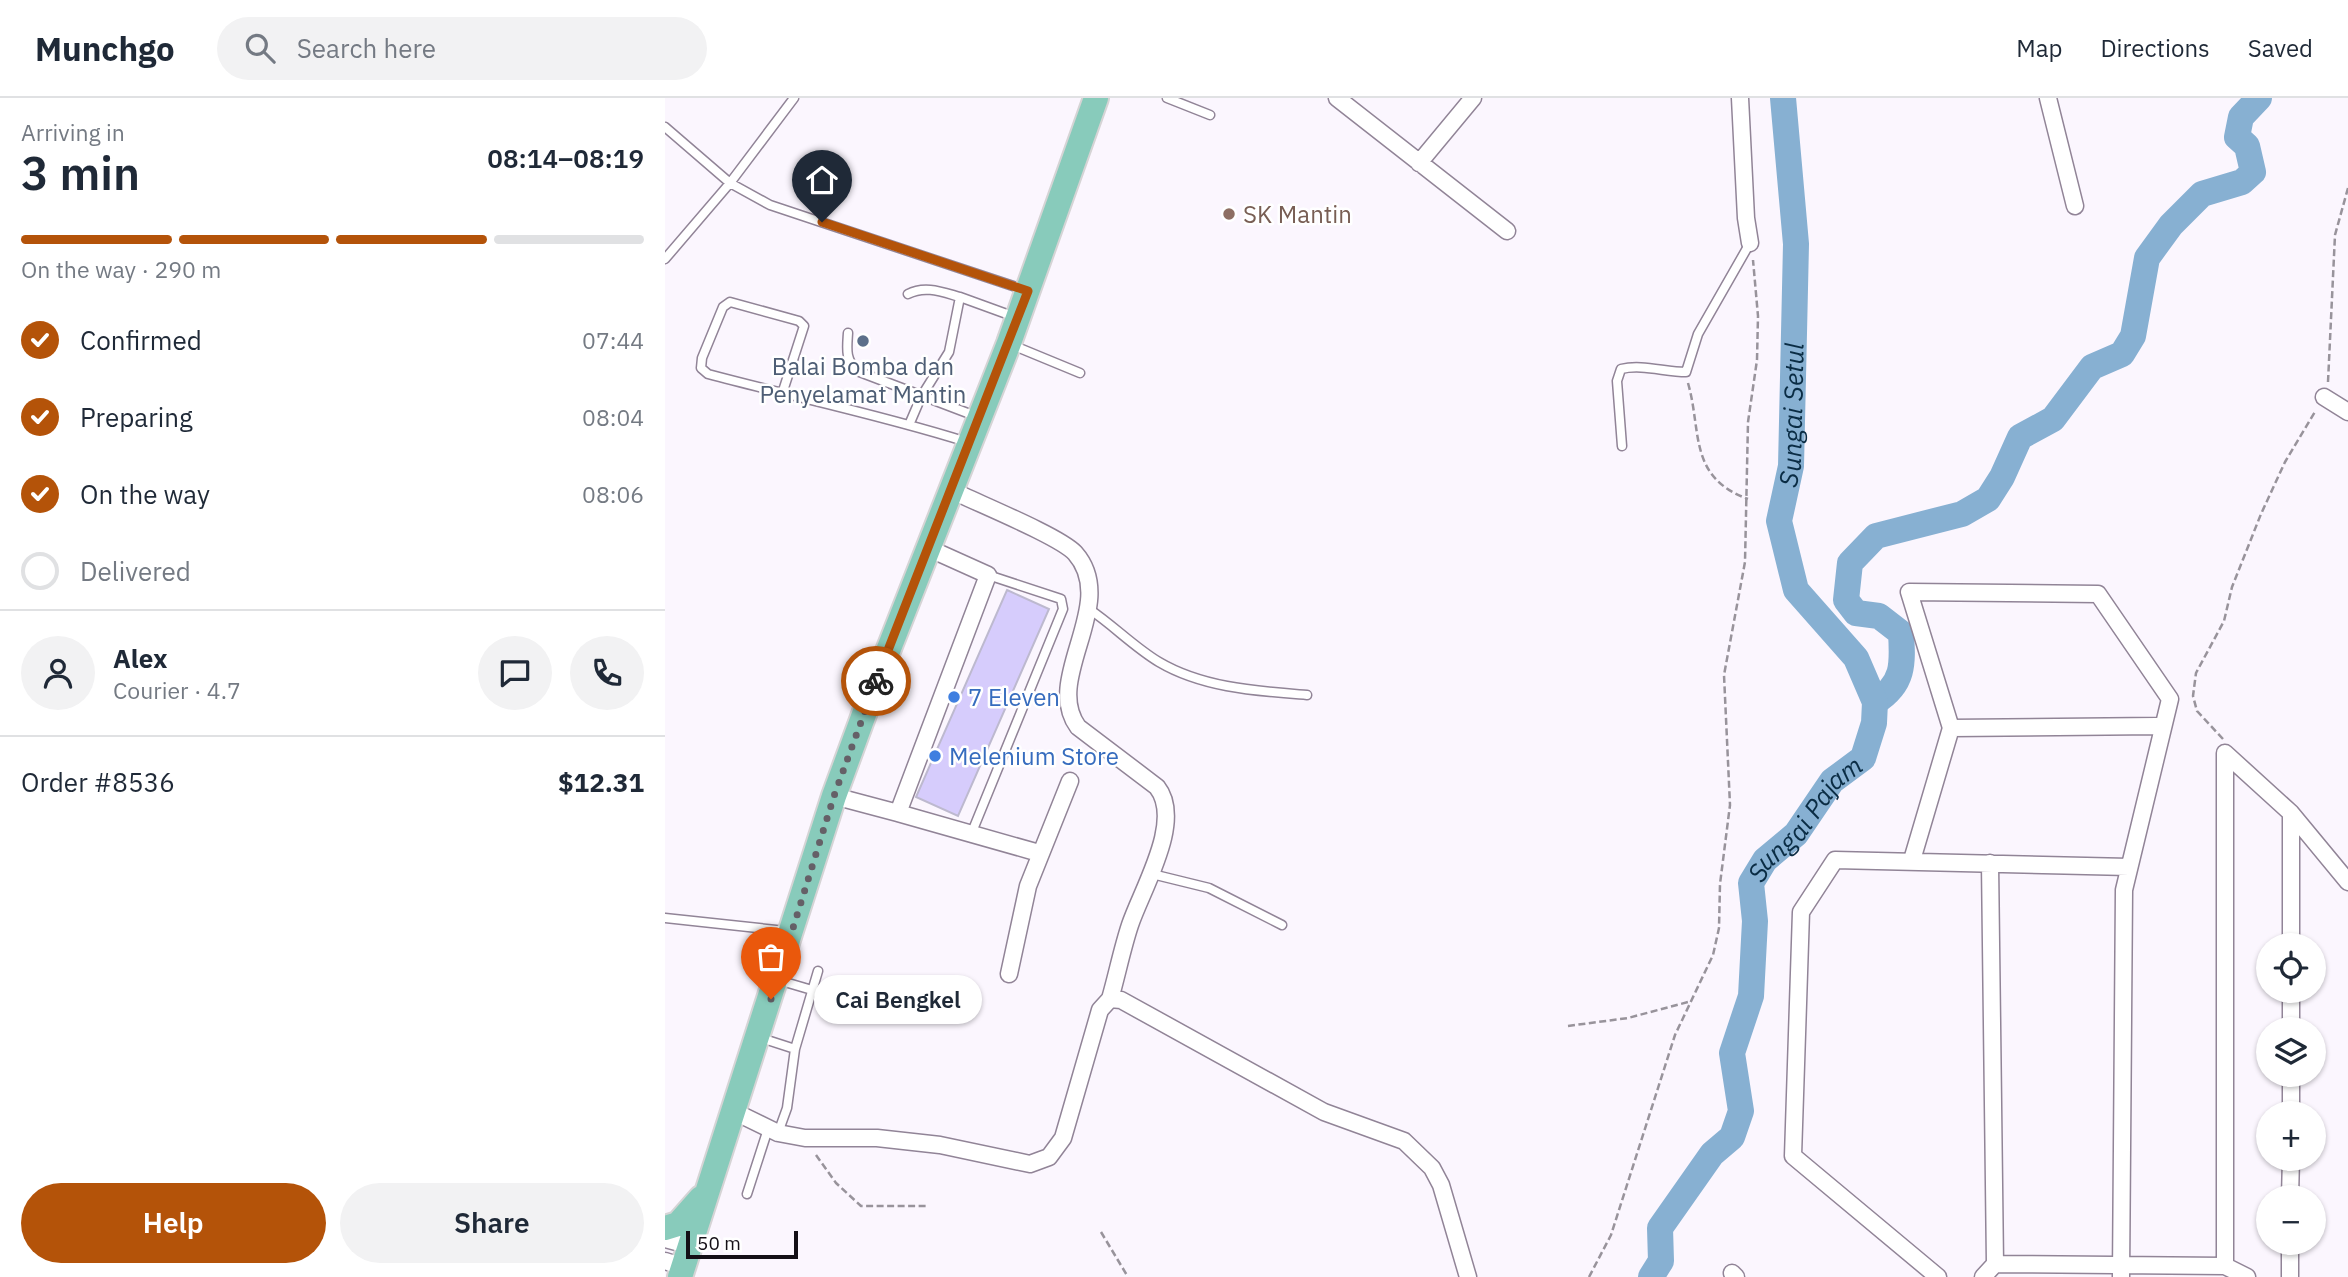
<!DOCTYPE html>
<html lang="en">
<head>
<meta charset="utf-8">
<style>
	body { margin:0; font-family:"IBM Plex Sans",sans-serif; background:#f2f2f3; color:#1f2937; height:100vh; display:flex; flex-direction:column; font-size:26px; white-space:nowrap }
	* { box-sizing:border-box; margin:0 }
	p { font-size:23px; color:#747a83 }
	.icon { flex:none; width:38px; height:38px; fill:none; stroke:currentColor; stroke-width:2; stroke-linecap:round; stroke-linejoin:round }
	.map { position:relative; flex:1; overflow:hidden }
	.details { display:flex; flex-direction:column; background:#fff; width:665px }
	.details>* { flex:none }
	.fabs { position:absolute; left:1591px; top:835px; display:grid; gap:14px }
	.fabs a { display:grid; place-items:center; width:70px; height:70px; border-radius:50%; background:#fff; box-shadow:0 2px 5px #0004; font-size:35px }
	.scale { position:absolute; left:21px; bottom:18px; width:112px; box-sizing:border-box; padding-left:7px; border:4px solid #140f16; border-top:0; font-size:19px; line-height:24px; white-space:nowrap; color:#140f16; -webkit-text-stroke:5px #fff; paint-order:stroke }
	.pin { position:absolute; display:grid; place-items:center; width:60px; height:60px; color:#fff; margin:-72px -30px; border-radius:50% 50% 50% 0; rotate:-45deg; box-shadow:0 0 7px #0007 }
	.pin .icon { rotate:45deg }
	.courier { position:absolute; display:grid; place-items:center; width:70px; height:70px; margin:-35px; border:5px solid #b45309; border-radius:50%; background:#fff; color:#222; box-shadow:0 2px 9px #0007 }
	.bubble { position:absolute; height:49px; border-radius:24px; background:#fff; box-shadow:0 2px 5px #0004; font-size:23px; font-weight:600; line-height:49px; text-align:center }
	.overview em { font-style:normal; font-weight:600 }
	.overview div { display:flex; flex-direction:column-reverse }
	.overview { display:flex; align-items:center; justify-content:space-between; height:119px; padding:0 21px }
	h1 { font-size:46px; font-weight:600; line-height:52px }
	.bar { display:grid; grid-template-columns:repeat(4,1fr); gap:10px 7px; align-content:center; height:84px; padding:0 21px }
	.bar i { height:9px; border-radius:5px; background:#e0e1e3 }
	.bar .on { background:#b45309 }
	.bar p { grid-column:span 4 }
	.line { display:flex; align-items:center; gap:18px; padding:0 21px; border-top:2px solid #e0e1e3 }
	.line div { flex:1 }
	.round { display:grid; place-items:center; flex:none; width:74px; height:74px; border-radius:37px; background:#f2f2f3 }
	ol { padding:0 21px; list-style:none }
	li { display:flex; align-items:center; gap:21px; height:77px }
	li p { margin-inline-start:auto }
	li .icon { padding:7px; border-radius:50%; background:#b45309; color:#fff; stroke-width:4 }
	li:last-child { color:#747a83 }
	li i { width:38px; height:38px; border:4px solid #e0e1e3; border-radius:50% }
	.cta { display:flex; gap:14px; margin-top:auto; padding:14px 21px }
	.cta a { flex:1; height:80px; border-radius:42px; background:#b45309; color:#fff; font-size:28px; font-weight:600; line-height:80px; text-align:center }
	.cta a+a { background:#f2f2f3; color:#1f2937 }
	header { display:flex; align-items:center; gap:42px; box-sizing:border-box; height:98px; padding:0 35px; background:#fff; border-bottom:2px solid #e0e1e3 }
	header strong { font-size:33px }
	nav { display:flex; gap:38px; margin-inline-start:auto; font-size:24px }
	.search { width:490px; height:63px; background:#f2f2f3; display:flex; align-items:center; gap:18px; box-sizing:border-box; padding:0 24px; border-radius:38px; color:#747a83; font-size:26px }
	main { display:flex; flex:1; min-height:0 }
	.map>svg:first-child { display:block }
</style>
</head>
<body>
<header>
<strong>Munchgo</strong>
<div class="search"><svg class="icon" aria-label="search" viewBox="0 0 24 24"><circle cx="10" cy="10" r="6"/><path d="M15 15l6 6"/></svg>Search here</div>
<nav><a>Map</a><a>Directions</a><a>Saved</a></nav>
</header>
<main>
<section class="details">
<div class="overview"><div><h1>3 min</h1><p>Arriving in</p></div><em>08:14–08:19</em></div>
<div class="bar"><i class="on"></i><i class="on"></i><i class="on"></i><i></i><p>On the way · 290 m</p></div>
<ol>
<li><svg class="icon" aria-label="check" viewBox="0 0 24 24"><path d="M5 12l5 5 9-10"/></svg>Confirmed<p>07:44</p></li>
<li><svg class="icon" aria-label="check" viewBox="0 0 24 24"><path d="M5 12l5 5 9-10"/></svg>Preparing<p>08:04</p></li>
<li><svg class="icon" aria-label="check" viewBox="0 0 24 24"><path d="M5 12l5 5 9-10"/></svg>On the way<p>08:06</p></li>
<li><i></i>Delivered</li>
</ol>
<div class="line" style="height:126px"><a class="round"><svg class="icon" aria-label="person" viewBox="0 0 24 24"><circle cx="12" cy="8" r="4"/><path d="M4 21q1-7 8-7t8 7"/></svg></a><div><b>Alex</b><p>Courier · 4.7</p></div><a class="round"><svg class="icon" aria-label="chat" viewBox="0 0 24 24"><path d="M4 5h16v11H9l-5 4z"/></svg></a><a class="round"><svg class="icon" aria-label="phone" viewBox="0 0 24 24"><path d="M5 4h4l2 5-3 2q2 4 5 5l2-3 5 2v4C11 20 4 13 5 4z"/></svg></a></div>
<div class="line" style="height:91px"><div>Order #8536</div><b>$12.31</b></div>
<div class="cta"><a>Help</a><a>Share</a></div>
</section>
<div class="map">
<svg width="1683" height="1179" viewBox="0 0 1683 1179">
	<rect width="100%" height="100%" fill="#fbf6fe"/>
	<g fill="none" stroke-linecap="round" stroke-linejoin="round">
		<g stroke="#87b0d2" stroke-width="26">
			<path d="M1210 604C1239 586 1238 566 1236 535L1214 518 1191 515 1181 502 1185 465 1211 438 1297 416 1323 401 1337 379 1355 339 1388 321 1427 269 1457 256 1468 238 1482 160 1506 127 1537 96 1577 84 1588 74 1582 48 1572 39 1576 19 1594 0"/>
			<path id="s1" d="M986 1179 996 1163 995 1130 1047 1056 1067 1039 1076 1013 1067 955 1086 898 1090 823 1086 785 1100 762 1131 736 1167 683 1198 660 1209 625 1210 604 1191 560 1131 492 1114 423 1126 368 1131 146 1118 0"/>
		</g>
	</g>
	<path fill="#d6ccfc" stroke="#bdb9cf" stroke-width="2" d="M342 492 384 511 293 718 251 699Z"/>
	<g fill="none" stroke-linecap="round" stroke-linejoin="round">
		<g stroke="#918497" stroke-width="11">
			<path id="lane" d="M502 0 545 17
				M0 29 65 85 105 107 360 192
				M0 161 65 85 129 0
				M243 196C260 187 277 194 295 199
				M183 235C182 251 180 261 192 273L313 319
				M347 247 415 275
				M117 296 139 228 134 223 65 204 58 209 37 260 36 270 43 276C129 299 217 317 302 344
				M244 327 256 299 284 254 295 199 350 219
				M957 348 952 283 956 271C977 266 1000 274 1021 274L1033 236 1085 145
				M424 511C448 527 469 549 494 564 538 590 592 593 642 597
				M307 734 398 511 396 501 323 477
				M487 776 544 790 617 827
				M0 820 121 833
				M113 882 147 892
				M96 940 130 951
				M113 1035 122 1010 130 951 153 873
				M82 1096 103 1031"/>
		</g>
		<g stroke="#918497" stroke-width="19">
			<path id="street" d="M672 0 842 133
				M1075 0 1081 120 1085 145
				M1383 0 1410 108
				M754 65 808 0
				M1659 299 1683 314
				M286 392C312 405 394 438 410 455 455 506 377 580 413 629L492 689C519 723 477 791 465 827 457 851 452 877 445 901
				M1286 630 1492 628
				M1560 655 1626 715 1683 784
				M169 698 233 715 323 477 263 450
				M233 715 374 755
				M1247 762 1286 630 1244 494 1433 496 1505 601 1459 792 1456 1179
				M1325 765 1330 1166
				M1626 847V715
				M344 876 363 788 405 683
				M1626 931V892
				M70 1014 113 1035 140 1040H212L275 1047 365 1066 384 1059 398 1040 435 912 445 901 456 902 659 1014 739 1043 767 1070 776 1087 803 1179
				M1626 1015V976
				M1625 1099 1626 1060
				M0 1141 26 1148
				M0 1163 19 1169
				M1560 1168V655
				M1067 1175 1071 1179
				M1273 1179 1128 1058 1136 814 1170 762 1464 769
				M1318 1179 1330 1166 1560 1168 1582 1179
				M1625 1179V1144"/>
		</g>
		<g stroke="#d5d4d5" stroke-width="28">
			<path id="primary" d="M0 1130 13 1126 36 1100
				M15 1179 169 698 212 581 344 245 431 0"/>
		</g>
		<path stroke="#98939b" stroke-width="2.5" stroke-dasharray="7 3.5" stroke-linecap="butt" d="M1663 284 1670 137 1683 90
			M1023 285C1037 334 1023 379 1083 401
			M1558 641 1532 613 1528 598 1531 575 1559 523 1567 489 1596 416 1620 364 1651 312
			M903 928 963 920 1023 904
			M151 1057 171 1085 196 1108H264
			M436 1134 463 1179
			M924 1179 946 1137 1010 937 1048 857 1054 830 1055 786 1065 707 1059 577 1080 464 1083 324 1092 262 1093 218 1088 162"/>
		<use href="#lane" stroke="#fff" stroke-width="8"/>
		<use href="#street" stroke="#fff" stroke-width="16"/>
		<use href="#primary" stroke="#88cbbb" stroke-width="24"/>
	</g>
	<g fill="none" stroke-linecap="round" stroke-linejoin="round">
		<path stroke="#656067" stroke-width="7" stroke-dasharray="0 12.6" d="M106 901 169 698 211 583"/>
		<path stroke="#b45309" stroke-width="9" d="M157 124 363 193 211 583"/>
	</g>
	<circle fill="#8d6e63" stroke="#fff" stroke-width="2.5" cx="564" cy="116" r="7"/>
	<circle fill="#5c6f8a" stroke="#fff" stroke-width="2.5" cx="198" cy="243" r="7"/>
	<g fill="#3f7fe0" stroke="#fff" stroke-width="2.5">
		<circle cx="289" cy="599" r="7"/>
		<circle cx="270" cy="658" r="7"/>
	</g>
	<g text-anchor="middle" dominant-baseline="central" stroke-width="5" stroke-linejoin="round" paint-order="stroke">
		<g font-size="24" fill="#785e54" stroke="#fff" text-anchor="start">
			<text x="578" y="116">SK Mantin</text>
		</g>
		<g font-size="24" fill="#4e5e75" stroke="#fff">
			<text x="198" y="268">Balai Bomba dan<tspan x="198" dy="28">Penyelamat Mantin</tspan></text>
		</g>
		<g font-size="24" fill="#366cbe" stroke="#fff" text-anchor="start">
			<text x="303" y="599">7 Eleven</text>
			<text x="284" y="658">Melenium Store</text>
		</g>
		<g font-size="26" font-style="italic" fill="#0a2c44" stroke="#fff">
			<text stroke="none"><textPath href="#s1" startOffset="973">Sungai Setul</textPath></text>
			<text stroke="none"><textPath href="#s1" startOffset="513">Sungai Pajam</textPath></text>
		</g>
	</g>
</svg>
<div class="fabs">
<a><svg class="icon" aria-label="locate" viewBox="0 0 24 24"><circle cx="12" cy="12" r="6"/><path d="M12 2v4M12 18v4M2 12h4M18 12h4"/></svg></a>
<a><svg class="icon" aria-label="layers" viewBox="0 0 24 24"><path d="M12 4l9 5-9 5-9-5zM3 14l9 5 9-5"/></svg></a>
<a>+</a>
<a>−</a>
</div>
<div class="scale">50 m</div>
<div class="pin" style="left:106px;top:901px;background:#ea580c"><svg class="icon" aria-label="bag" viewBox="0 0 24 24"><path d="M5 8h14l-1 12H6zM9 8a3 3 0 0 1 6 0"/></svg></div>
<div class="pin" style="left:157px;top:124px;background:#1f2937"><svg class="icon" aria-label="home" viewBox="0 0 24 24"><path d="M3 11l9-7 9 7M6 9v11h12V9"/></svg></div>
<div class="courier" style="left:211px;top:583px"><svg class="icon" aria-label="bike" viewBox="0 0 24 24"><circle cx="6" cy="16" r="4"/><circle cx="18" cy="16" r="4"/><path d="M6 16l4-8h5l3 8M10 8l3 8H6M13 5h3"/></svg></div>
<div class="bubble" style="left:149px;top:877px;width:168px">Cai Bengkel</div>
</div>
</main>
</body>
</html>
